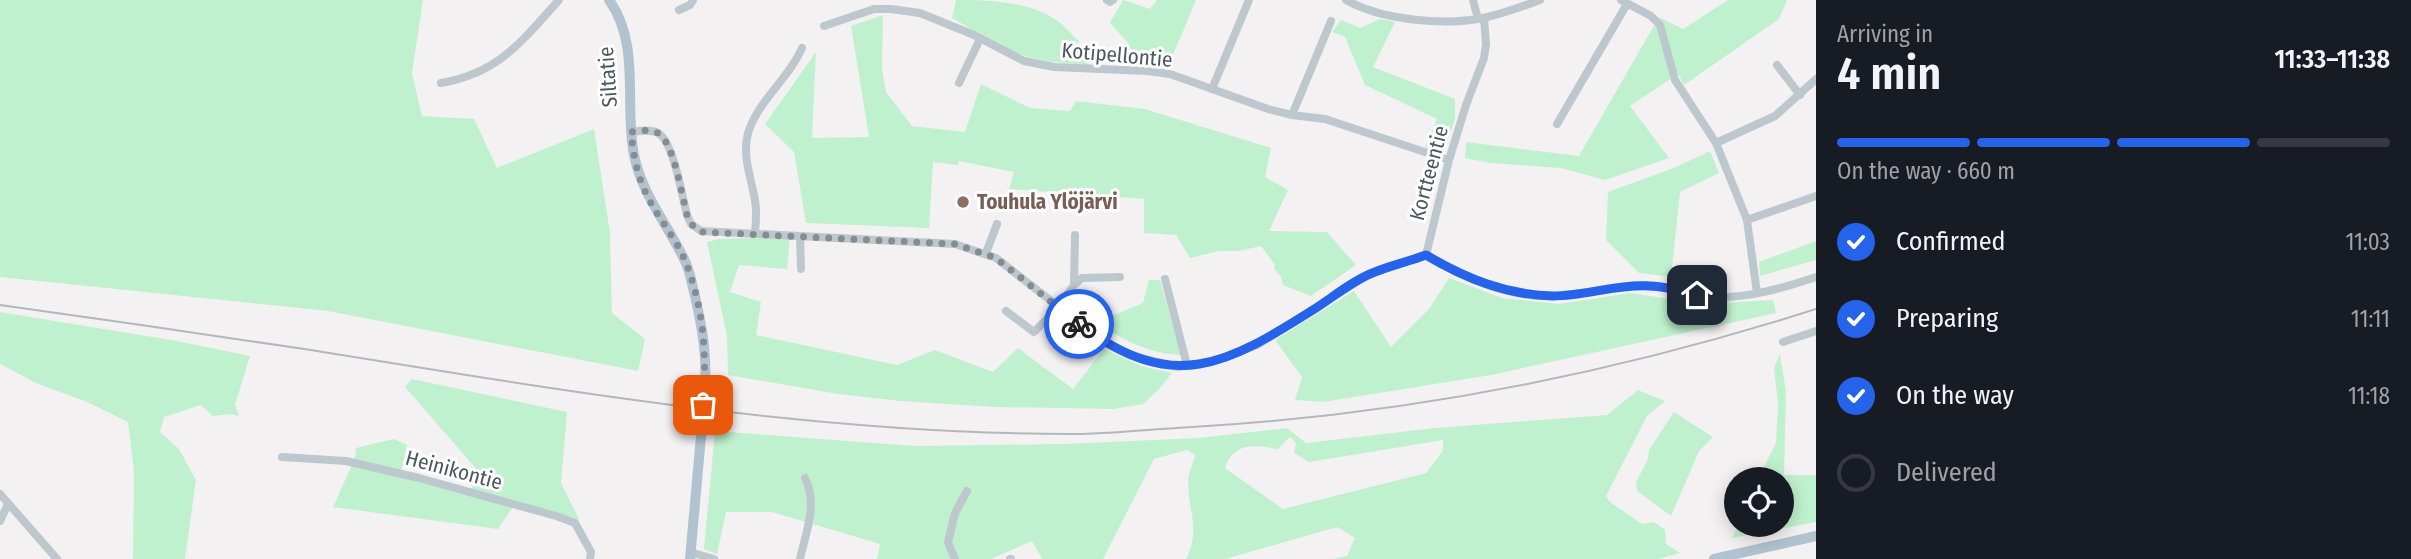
<!DOCTYPE html>
<html lang="en">
<head>
<meta charset="utf-8">
<style>
	body { margin:0; font-family:"Fira Sans Condensed",sans-serif; background:#20242c; color:#f1f3f6; height:100vh; display:flex; flex-direction:column; font-size:26px; white-space:nowrap }
	* { box-sizing:border-box; margin:0 }
	p { font-size:23px; color:#9ea1a6 }
	.icon { flex:none; width:38px; height:38px; fill:none; stroke:currentColor; stroke-width:2; stroke-linecap:round; stroke-linejoin:round }
	.map { position:relative; flex:1; overflow:hidden }
	.sheet { display:flex; flex-direction:column; background:#171b24; width:595px }
	.sheet>* { flex:none }
	.fabs { position:absolute; left:1724px; top:467px; display:grid; gap:14px }
	.fabs a { display:grid; place-items:center; width:70px; height:70px; border-radius:50%; background:#171b24; box-shadow:0 4px 18px #0003; font-size:35px }
	.pin { position:absolute; display:grid; place-items:center; width:60px; height:60px; color:#fff; margin:-30px; border-radius:14px; box-shadow:0 4px 10px #0006 }
	.courier { position:absolute; display:grid; place-items:center; width:70px; height:70px; margin:-35px; border:5px solid #2563eb; border-radius:50%; background:#fff; color:#222; box-shadow:0 2px 9px #0007 }
	.head em { font-style:normal; font-weight:600 }
	.head div { display:flex; flex-direction:column-reverse }
	.head { display:flex; align-items:center; justify-content:space-between; height:119px; padding:0 21px }
	h1 { font-size:46px; font-weight:600; line-height:52px }
	.bar { display:grid; grid-template-columns:repeat(4,1fr); gap:10px 7px; align-content:center; height:84px; padding:0 21px }
	.bar i { height:9px; border-radius:5px; background:#363941 }
	.bar .active { background:#2563eb }
	.bar p { grid-column:span 4 }
	ol { padding:0 21px; list-style:none }
	li { display:flex; align-items:center; gap:21px; height:77px }
	li p { margin-inline-start:auto }
	li .icon { padding:7px; border-radius:50%; background:#2563eb; color:#fff; stroke-width:4 }
	li:last-child { color:#9ea1a6 }
	li i { width:38px; height:38px; border:4px solid #363941; border-radius:50% }
	main { display:flex; flex:1; min-height:0 }
	.map>svg:first-child { display:block }
</style>
</head>
<body>
<main>
<div class="map">
<svg width="1816" height="559" viewBox="0 0 1816 559">
	<rect width="100%" height="100%" fill="#f4f1f2"/>
	<path fill="#c0f1ce" fill-rule="evenodd" d="M0 0H423L412 73 422 116 474 119 497 168 594 129 610 233 612 313 645 339 638 371 328 311 0 277Z
		M956 0C989 0 1031 1 1059 22 1066 27 1072 35 1079 41L1072 49 1089 65C1062 63 1034 62 1009 50 989 41 971 28 952 18Z
		M1123 0 1150 9 1157 0H1196L1168 67 1123 55 1128 43 1110 23Z
		M1728 0H1787L1779 19 1684 85 1678 74 1630 106 1669 158 1605 180 1561 168 1490 163 1465 158 1466 142 1579 156 1659 17 1683 29Z
		M883 15 882 70 886 92 912 126 965 132 981 84 1030 108 1070 111 1076 101 1145 109 1271 148 1265 177 1288 190 1269 231 1327 232 1356 265 1311 296 1283 285 1281 277 1274 269 1275 265 1261 246 1239 251H1219L1190 258 1176 235 1144 233V199L1009 189 1014 172 959 161 958 165 933 162 929 228 806 223 794 152 765 124 816 52 812 138 869 137 851 26Z
		M1380 19 1395 22 1373 67 1455 99V120L1447 141 1433 149 1425 147 1437 119 1365 85 1345 37 1332 32 1341 20 1360 28Z
		M1710 151 1719 173 1680 192 1671 277 1639 273 1606 240 1608 192 1676 167Z
		M790 237 787 269 739 265 730 292 761 302 756 335 897 365 935 350 993 372 1018 348 1073 389 1104 349 1141 366 1172 373 1159 389 1143 404 1114 409 994 407 900 401 838 394 728 375 727 336 707 242 719 239Z
		M1816 241V260L1760 276 1759 262Z
		M1449 278 1502 298 1559 304 1630 293 1704 304 1773 300 1776 313 1491 375 1323 402 1295 400 1302 377 1275 340 1354 291 1391 347 1429 309Z
		M1149 280H1160L1181 355C1151 354 1121 340 1097 322L1143 303Z
		M0 312 177 341 250 356 235 405 239 416 231 414 213 416 201 405 164 417 160 432 179 449 196 480 185 559H133L134 472 128 422 85 401 38 384 0 364Z
		M1780 354 1786 392 1784 475H1816V522L1732 538 1738 525H1782V480L1758 479 1776 443 1778 403 1774 368Z
		M412 379 567 412 561 483 580 521 517 501 498 529 333 507 355 458 356 448 394 439 407 445 400 477 469 495 479 472 405 387Z
		M1638 390 1665 401 1647 416 1606 496 1610 502 1642 524 1654 522 1665 530 1666 544 1680 553 1658 559H1333L1347 556 1355 538 1337 527 1225 559H1186C1201 529 1188 511 1188 482 1188 473 1193 464 1195 455L1187 450 1154 459 1103 559H1042L1032 541 991 559H877L880 544 772 512H726L717 554 704 549 715 431 914 446 1064 444 1198 438 1287 428 1306 443 1435 428 1607 415ZM1290 437 1296 443 1294 453 1309 462 1443 440V451L1426 473 1283 509 1225 468C1234 442 1255 445 1278 449Z
		M1674 412 1713 437 1699 451 1671 516 1637 491 1636 482 1648 459 1649 450Z"/>
	<g fill="none" stroke-linecap="round" stroke-linejoin="round">
		<path stroke="#bdc7ce" stroke-width="8" d="M1107 0 1110 2 1113 0
			M1346 0C1381 20 1444 26 1483 18 1503 14 1521 7 1540 0
			M1473 0 1478 19
			M1621 0 1651 16 1660 25 1675 80 1716 143 1747 220 1757 293
			M679 10 690 5 693 0
			M824 26 874 9H891L920 13 974 35 1024 61 1054 67 1147 71 1170 74 1268 109 1292 115 1325 119 1449 160
			M1777 65 1800 95
			M441 83C499 73 521 42 559 0
			M959 83 980 39
			M1212 89 1249 0
			M1292 115 1331 21
			M1557 124 1627 4
			M631 132C639 131 650 129 658 133 674 142 682 197 687 215L691 224 701 231 955 244 996 258 1105 343 1129 355 1178 367 1218 360 1257 345 1369 274 1426 255
			M1716 143 1775 116 1816 79
			M1747 220 1816 196
			M755 233C756 222 757 211 755 200 751 177 741 154 749 130 760 99 789 78 802 48
			M800 236 801 269
			M986 253 997 224
			M1426 255C1465 278 1510 299 1557 296 1587 294 1618 284 1648 285 1669 286 1690 296 1711 297 1746 299 1783 288 1816 277
			M1426 255 1449 160 1466 105 1484 58 1486 44 1484 18
			M1165 279 1187 365
			M1074 285 1082 278 1120 277
			M1006 311 1034 332 1059 307 1074 285 1075 235
			M1783 342 1816 331
			M282 457 346 461 419 478 556 516 575 523 591 552 590 559
			M0 494 57 559
			M0 521 8 504
			M690 552 714 559
			M800 559C806 532 818 504 805 478
			M955 559 948 542 955 513 967 491
			M1010 559H1011"/>
		<path stroke="#b1c3d0" stroke-width="10" d="M609 0C641 44 624 105 634 155 642 195 668 225 685 261 690 271 692 285 695 296 702 327 707 354 705 386
			M690 559 702 425
			M1714 559 1816 536"/>
		<path stroke="#b3b7bc" stroke-width="2" d="M0 305C104 320 207 334 311 350 565 391 822 435 1081 434 1118 433 1155 429 1192 427 1404 415 1613 374 1816 309"/>
		<path stroke="#b1c3d0" stroke-width="10" d="M702 425 705 386"/>
	</g>
	<g fill="none" stroke-linecap="round" stroke-linejoin="round">
		<path stroke="#858d92" stroke-width="7" stroke-dasharray="0 12.6" d="M703 405C707 357 704 309 686 263 676 237 655 215 644 189 636 171 633 151 631 132 639 131 650 129 658 133 674 142 682 197 687 215L691 224 701 232 955 244 996 258 1079 324"/>
		<path stroke="#2563eb" stroke-width="9" d="M1079 324C1174 395 1226 365 1316 308 1333 297 1351 282 1370 274 1388 266 1407 262 1426 255 1465 278 1506 295 1553 296 1585 296 1617 284 1649 286 1665 286 1681 291 1697 295"/>
	</g>
	<circle fill="#8d6e63" stroke="#fff" stroke-width="2.5" cx="963" cy="202" r="7"/>
	<g text-anchor="middle" dominant-baseline="central" stroke-width="6" stroke-linejoin="round" paint-order="stroke">
		<g font-size="21" fill="#49575f" stroke="#fff">
			<text transform="translate(1117 55) rotate(5)">Kotipellontie</text>
			<text transform="translate(608 77) rotate(-94)">Siltatie</text>
			<text transform="translate(1429 173) rotate(-75)">Kortteentie</text>
			<text transform="translate(454 470) rotate(15)">Heinikontie</text>
		</g>
		<g font-size="21" font-weight="bold" fill="#785e54" stroke="#fff" text-anchor="start">
			<text x="977" y="202">Touhula Ylöjärvi</text>
		</g>
	</g>
</svg>
<div class="fabs">
<a><svg class="icon" aria-label="locate" viewBox="0 0 24 24"><circle cx="12" cy="12" r="6"/><path d="M12 2v4M12 18v4M2 12h4M18 12h4"/></svg></a>
</div>
<div class="pin" style="left:703px;top:405px;background:#ea580c"><svg class="icon" aria-label="bag" viewBox="0 0 24 24"><path d="M5 8h14l-1 12H6zM9 8a3 3 0 0 1 6 0"/></svg></div>
<div class="pin" style="left:1697px;top:295px;background:#1f2937"><svg class="icon" aria-label="home" viewBox="0 0 24 24"><path d="M3 11l9-7 9 7M6 9v11h12V9"/></svg></div>
<div class="courier" style="left:1079px;top:324px"><svg class="icon" aria-label="bike" viewBox="0 0 24 24"><circle cx="6" cy="16" r="4"/><circle cx="18" cy="16" r="4"/><path d="M6 16l4-8h5l3 8M10 8l3 8H6M13 5h3"/></svg></div>
</div>
<section class="sheet">
<div class="head"><div><h1>4 min</h1><p>Arriving in</p></div><em>11:33–11:38</em></div>
<div class="bar"><i class="active"></i><i class="active"></i><i class="active"></i><i></i><p>On the way · 660 m</p></div>
<ol>
<li><svg class="icon" aria-label="check" viewBox="0 0 24 24"><path d="M5 12l5 5 9-10"/></svg>Confirmed<p>11:03</p></li>
<li><svg class="icon" aria-label="check" viewBox="0 0 24 24"><path d="M5 12l5 5 9-10"/></svg>Preparing<p>11:11</p></li>
<li><svg class="icon" aria-label="check" viewBox="0 0 24 24"><path d="M5 12l5 5 9-10"/></svg>On the way<p>11:18</p></li>
<li><i></i>Delivered</li>
</ol>
</section>
</main>
</body>
</html>
